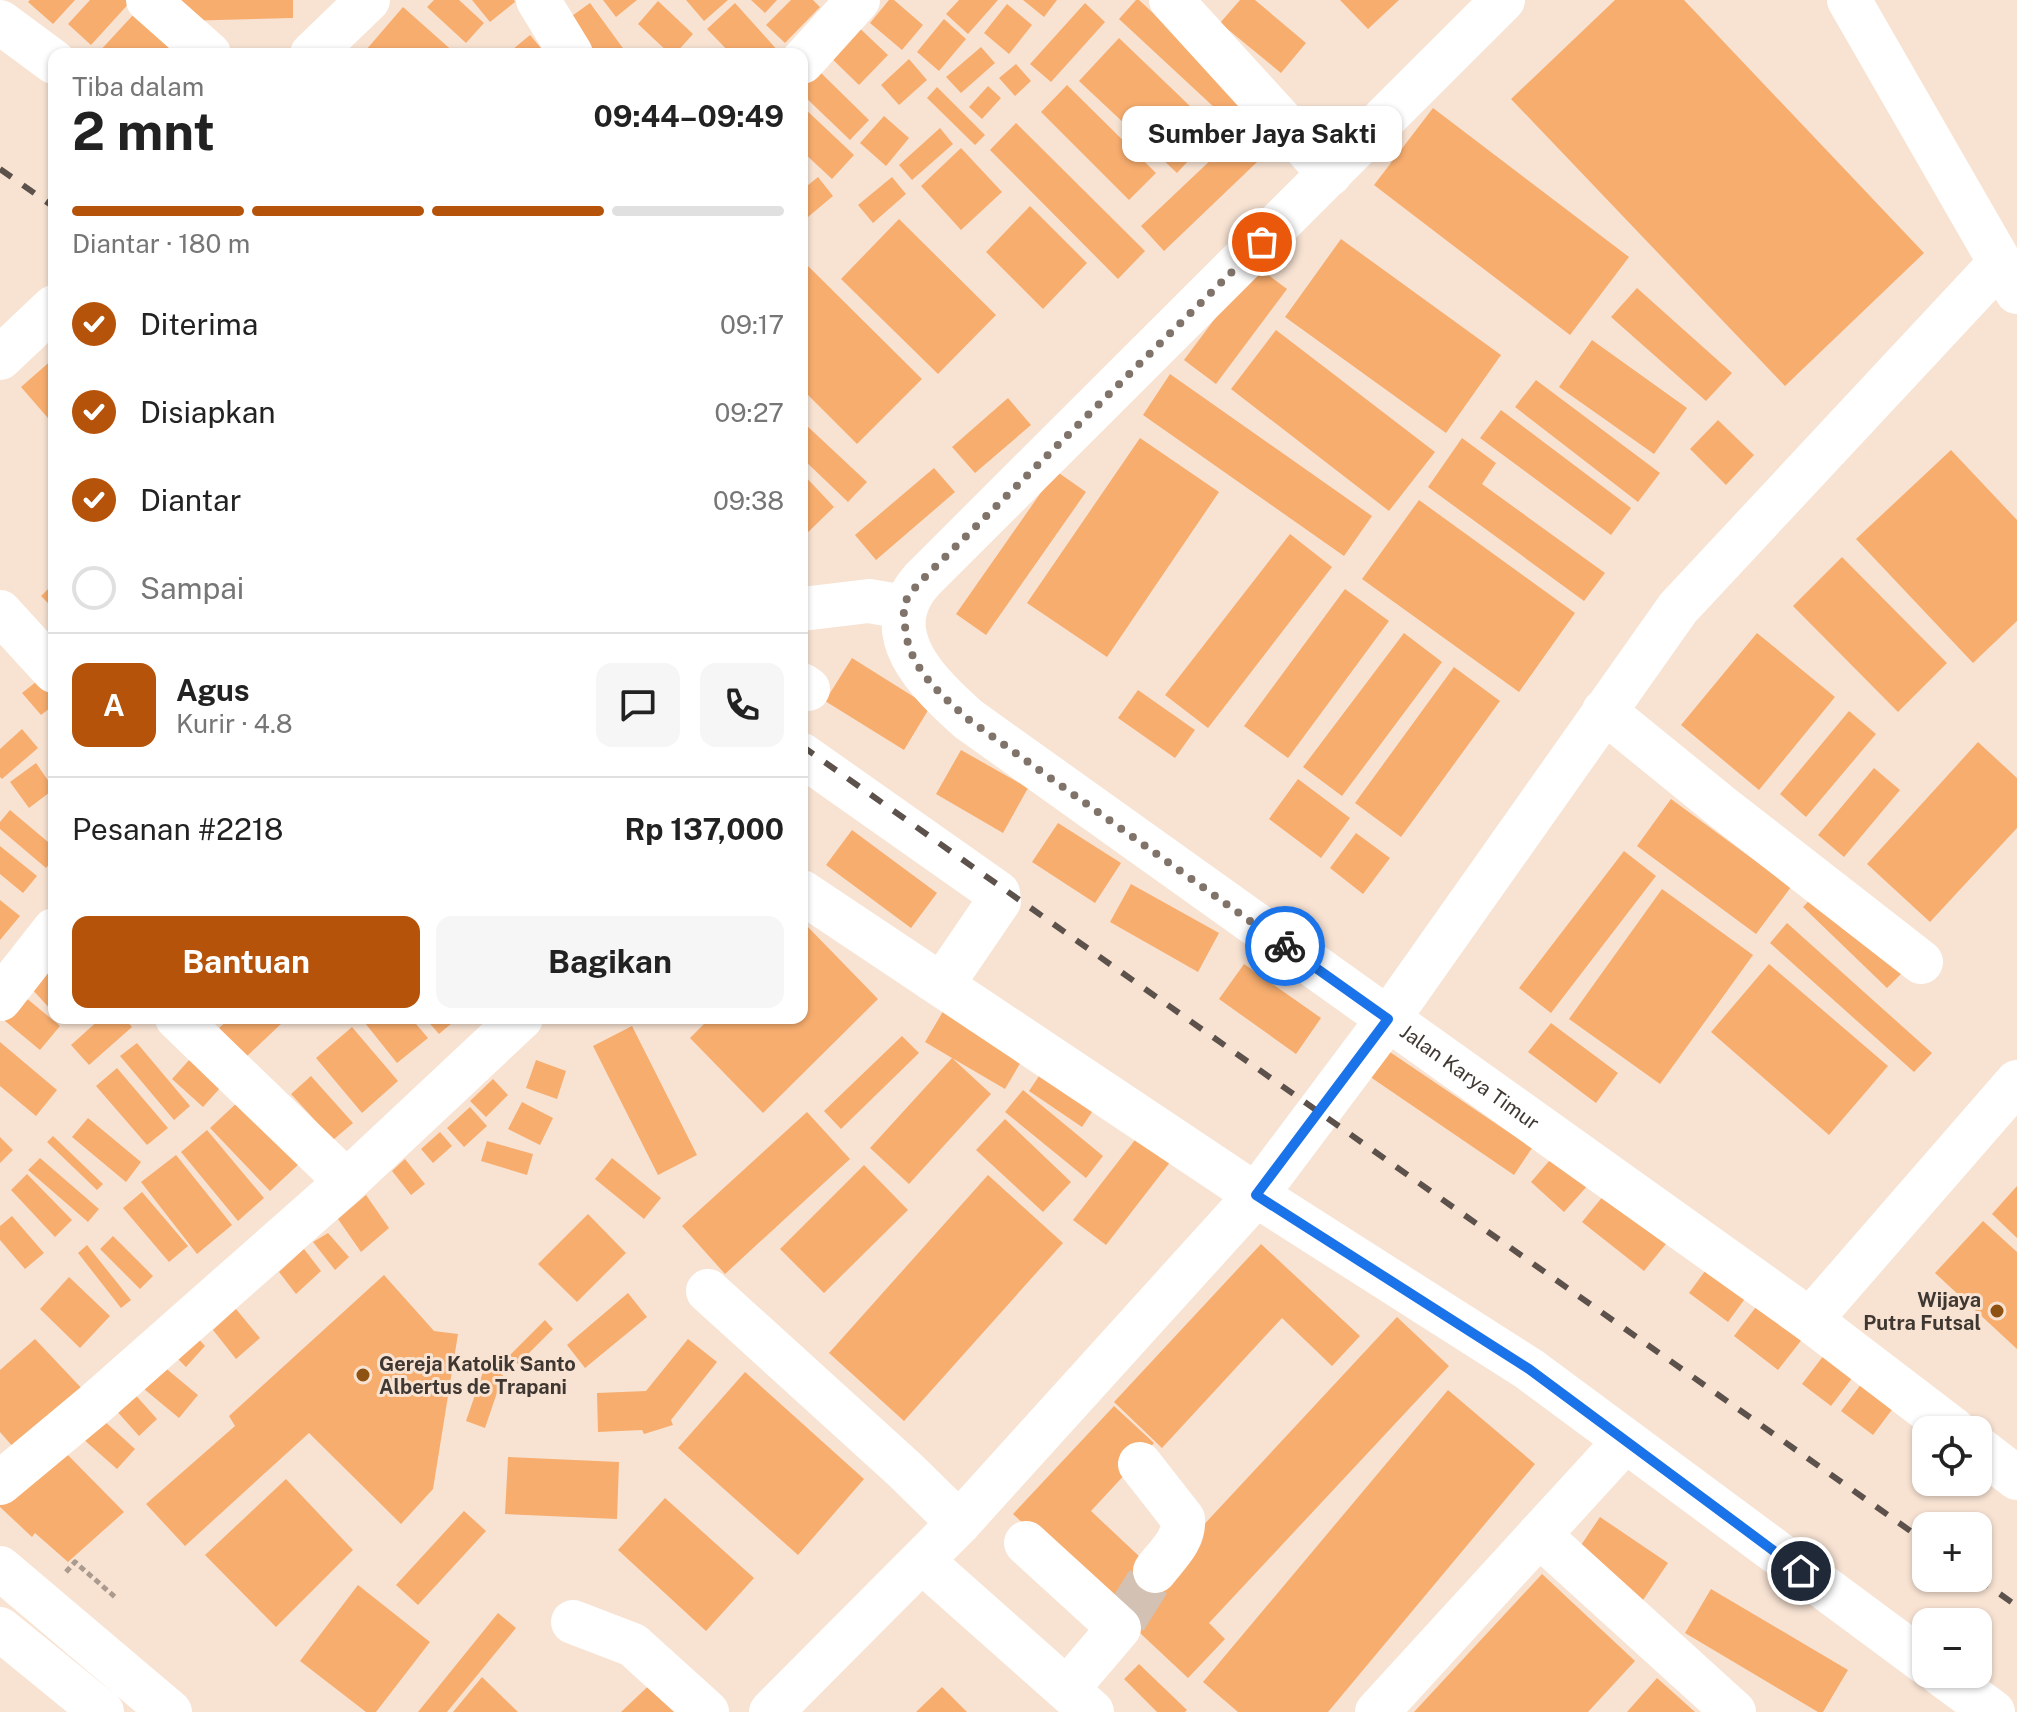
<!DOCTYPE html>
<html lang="id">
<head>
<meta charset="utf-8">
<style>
	body { margin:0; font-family:"Public Sans",sans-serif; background:#f6f6f6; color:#222; height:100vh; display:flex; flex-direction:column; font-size:30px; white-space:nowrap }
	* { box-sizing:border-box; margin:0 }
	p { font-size:26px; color:#767676 }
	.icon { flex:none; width:44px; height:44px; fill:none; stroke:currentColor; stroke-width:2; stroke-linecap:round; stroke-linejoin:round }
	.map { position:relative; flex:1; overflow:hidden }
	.details { position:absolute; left:48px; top:48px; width:760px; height:976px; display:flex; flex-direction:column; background:#fff; border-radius:16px; box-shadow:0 2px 6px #0004 }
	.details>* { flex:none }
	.tools { position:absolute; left:1912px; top:1416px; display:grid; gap:16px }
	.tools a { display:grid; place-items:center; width:80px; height:80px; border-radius:16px; background:#fff; box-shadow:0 2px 6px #0004; font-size:40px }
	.pin { position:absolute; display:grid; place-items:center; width:68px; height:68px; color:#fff; margin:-34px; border:4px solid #fff; border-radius:50%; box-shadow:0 2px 8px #0007 }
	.courier { position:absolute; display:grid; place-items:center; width:80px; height:80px; margin:-40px; border:6px solid #1a73e8; border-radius:50%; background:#fff; color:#222; box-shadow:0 2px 10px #0007 }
	.bubble { position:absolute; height:56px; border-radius:16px; background:#fff; box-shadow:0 2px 6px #0004; font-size:26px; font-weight:700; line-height:56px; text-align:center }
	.head em { font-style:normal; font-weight:700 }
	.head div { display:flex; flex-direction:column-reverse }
	.head { display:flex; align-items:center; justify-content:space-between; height:136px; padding:0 24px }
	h1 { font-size:52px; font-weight:700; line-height:60px }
	.bar { display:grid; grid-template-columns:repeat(4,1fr); gap:12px 8px; align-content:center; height:96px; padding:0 24px }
	.bar i { height:10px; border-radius:6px; background:#e0e0e0 }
	.bar .selected { background:#b45309 }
	.bar p { grid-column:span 4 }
	.line { display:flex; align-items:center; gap:20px; padding:0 24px; border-top:2px solid #e0e0e0 }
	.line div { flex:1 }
	.round { display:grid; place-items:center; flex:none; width:84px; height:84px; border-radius:16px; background:#f6f6f6 }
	ol { padding:0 24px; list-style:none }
	li { display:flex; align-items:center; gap:24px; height:88px }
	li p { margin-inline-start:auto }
	li .icon { padding:8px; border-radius:50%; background:#b45309; color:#fff; stroke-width:4 }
	li:last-child { color:#767676 }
	li i { width:44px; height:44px; border:4px solid #e0e0e0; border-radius:50% }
	.button { display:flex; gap:16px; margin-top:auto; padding:16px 24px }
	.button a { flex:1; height:92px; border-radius:16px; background:#b45309; color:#fff; font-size:32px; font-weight:700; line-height:92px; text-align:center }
	.button a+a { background:#f6f6f6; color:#222 }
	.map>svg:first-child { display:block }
</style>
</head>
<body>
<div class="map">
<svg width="2017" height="1712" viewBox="0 0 2017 1712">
	<rect width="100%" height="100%" fill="#f8e3d3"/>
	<path fill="#f7ad6e" d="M30 0H75L53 24 28 2Z
		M90 0H132L91 45 68 24Z
		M180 0H293V18L180 21Z
		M434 0H459L484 23 466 43 427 7Z
		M472 0H514L515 2 490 22Z
		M603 0H637L616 17Z
		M686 0H728L704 21Z
		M751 0H777L765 13Z
		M791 0H813L820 7 785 43 766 25Z
		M889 0H894L923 25 902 50 870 23Z
		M959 0H998L968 34 946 14Z
		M1023 0H1057L1044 17Z
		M1136 0H1139L1249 102 1230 122 1119 19Z
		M1240 0H1255L1306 43 1281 73 1220 23Z
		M1340 0H1399L1368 29Z
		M1615 0H1684L1924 253 1785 386 1511 99Z
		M146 1 189 54H97Z
		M658 1 693 34 675 54H670L638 24Z
		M590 3 625 51 621 54H595L569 18Z
		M735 3 779 52 778 54H731L707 29Z
		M1085 3 1105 22 1051 82 1030 64Z
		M1007 4 1032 25 1009 54 984 33Z
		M403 7 456 54H371L366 50Z
		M944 19 966 39 939 71 917 52Z
		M852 21 888 55 859 85 824 51Z
		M530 35 546 54H507Z
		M1119 38 1216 131 1177 173 1079 81Z
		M981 47 995 63 961 93 946 77Z
		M909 59 927 80 899 105 881 85Z
		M1016 64 1031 81 1015 96 999 78Z
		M819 71 869 120 850 140 802 94V89Z
		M1067 85 1156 173 1129 200 1041 112Z
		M988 86 1001 98 982 119 969 107Z
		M937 87 985 135 975 145 927 98Z
		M802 106 854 155 832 179 802 151Z
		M1433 108 1629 257 1570 335 1374 185Z
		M884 116 909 138 886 166 860 143Z
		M1252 121 1275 145 1164 251 1141 226Z
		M1016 123 1145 251 1118 279 990 150Z
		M940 128 953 144 912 180 899 165Z
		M961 148 1002 192 961 230 921 186Z
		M818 177 833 196 802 222V190Z
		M892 177 906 194 873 223 858 205Z
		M1030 206 1087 263 1043 309 986 252Z
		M899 219 996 315 938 374 841 279Z
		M1341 239 1501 355 1446 433 1285 317Z
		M807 265 922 379 857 444 802 389V270Z
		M1255 265 1287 289 1216 384 1184 360Z
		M1637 288 1732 373 1706 401 1611 317Z
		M1276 330 1435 452 1389 511 1231 389Z
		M1592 340 1687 408 1654 454 1559 387Z
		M54 358V425L21 387Z
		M1170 374 1372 516 1344 556 1143 415Z
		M1536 380 1660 473 1638 502 1515 407Z
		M1008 398 1031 425 975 473 952 447Z
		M1501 410 1631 508 1611 535 1480 438Z
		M1718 420 1754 455 1726 485 1690 449Z
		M805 424 867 482 848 502 802 458V427Z
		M1140 438 1219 492 1107 657 1027 603Z
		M1462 438 1496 463 1482 484 1605 573 1584 601 1428 487Z
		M1951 450 2017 520V621L1973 663 1856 539Z
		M934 468 955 492 876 560 855 535Z
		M1056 471 1086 492 986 635 956 614Z
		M802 473 834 507 804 536 802 533Z
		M1419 500 1575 613 1519 692 1362 579Z
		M1290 534 1332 567 1208 728 1165 695Z
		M1842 557 1947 663 1898 712 1793 606Z
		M54 583V609L41 596Z
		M1345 589 1389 621 1288 758 1244 726Z
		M1404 633 1442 662 1342 796 1303 767Z
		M1757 633 1835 697 1759 790 1681 725Z
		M852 658 930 707 904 750 825 701Z
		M1454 667 1500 701 1401 837 1355 803Z
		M51 670 54 674V705L41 715 22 693Z
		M1138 690 1195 730 1175 758 1118 718Z
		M1849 711 1876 734 1806 817 1780 794Z
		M22 729 38 748 2 779 0 777V749Z
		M1978 742 2017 778V828L1930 922 1867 864Z
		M961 750 1028 788 1003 833 936 794Z
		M36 763 54 789 29 808 10 782Z
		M1874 768 1900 790 1844 857 1818 835Z
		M1298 779 1350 818 1321 858 1269 819Z
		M1671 799 1791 887 1756 934 1637 846Z
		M10 810 54 847V858L46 868 0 829V822Z
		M1058 823 1121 863 1095 903 1032 862Z
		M852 830 937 893 911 928 826 865Z
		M1356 833 1390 858 1363 894 1330 868Z
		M0 846 37 876 23 893 0 874Z
		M1624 851 1656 876 1551 1013 1519 988Z
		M1131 884 1219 933 1198 972 1110 922Z
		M1821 888 1906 969 1887 988 1803 907Z
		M1662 889 1753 955 1660 1084 1569 1019Z
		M0 900 20 916 0 940Z
		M1787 923 1932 1053 1914 1072 1770 943Z
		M805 924 878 999 763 1113 690 1038 710 1018H802V927Z
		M54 963V1013L30 987Z
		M1244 964 1321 1018 1296 1054 1219 999Z
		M1769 964 1888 1066 1829 1135 1711 1032Z
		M25 997 60 1026 40 1050 5 1021Z
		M948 1003 1028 1050 1005 1089 952 1058 991 1094 909 1184 870 1148 952 1058 925 1042Z
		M101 1018H124L132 1027 89 1065 71 1045Z
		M230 1018H278L282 1023 246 1057 219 1028Z
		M361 1018H411L428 1038 397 1063Z
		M425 1018H458L439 1034Z
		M1551 1023 1618 1073 1596 1103 1528 1052Z
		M632 1026 697 1155 658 1175 593 1046Z
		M352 1027 398 1081 362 1113 316 1058Z
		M902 1036 919 1053 841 1129 824 1111Z
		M0 1042 57 1090 36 1116 0 1086Z
		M137 1043 190 1106 174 1120 120 1056Z
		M1381 1046 1532 1148 1514 1175 1363 1072Z
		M199 1049 230 1077 203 1107 172 1079Z
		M536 1060 566 1071 557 1099 526 1088Z
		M1047 1064 1100 1100 1082 1127 1029 1091Z
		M117 1068 168 1128 147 1145 96 1086Z
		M311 1076 353 1123 333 1140 291 1094Z
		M493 1079 508 1095 486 1117 470 1101Z
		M1023 1090 1103 1156 1086 1178 1005 1112Z
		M240 1100 300 1163 270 1191 210 1128Z
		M522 1102 553 1118 540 1145 508 1129Z
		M470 1107 487 1126 464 1147 447 1128Z
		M807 1112 850 1159 725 1274 682 1226Z
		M88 1118 141 1162 126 1182 72 1137Z
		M1005 1119 1071 1182 1043 1212 976 1150Z
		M207 1130 264 1198 238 1221 181 1152Z
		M440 1132 452 1146 433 1163 421 1149Z
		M53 1136 103 1184 97 1190 47 1142Z
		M1138 1136 1171 1161 1106 1245 1073 1220Z
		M0 1137 13 1150 0 1163Z
		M487 1141 533 1154 527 1175 481 1161Z
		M1555 1154 1589 1184 1564 1212 1531 1182Z
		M176 1155 232 1225 197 1254 141 1182Z
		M40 1158 99 1209 88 1222 28 1170Z
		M612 1158 661 1198 644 1219 595 1179Z
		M405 1159 425 1184 411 1195 392 1171Z
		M864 1165 908 1210 824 1293 780 1249Z
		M27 1174 72 1220 55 1237 11 1190Z
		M988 1175 1063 1243 904 1421 829 1353Z
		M2017 1186V1238L1992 1214Z
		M1608 1190 1670 1239 1644 1271 1582 1222Z
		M142 1192 188 1246 169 1262 123 1208Z
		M366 1195 389 1228 361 1252 338 1219Z
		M588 1214 626 1253 577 1302 538 1264Z
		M12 1216 44 1253 25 1269 0 1240V1226Z
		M1983 1221 2017 1252V1349L1935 1273Z
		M328 1233 349 1257 335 1270 313 1242Z
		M113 1236 153 1276 140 1289 100 1249Z
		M1261 1244 1360 1336 1332 1366 1282 1318 1162 1448 1114 1402Z
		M87 1245 131 1300 121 1308 78 1253Z
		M304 1249 321 1271 296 1294 279 1272Z
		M1713 1260 1752 1289 1728 1322 1689 1293Z
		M384 1275 434 1331 458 1334 433 1489 401 1524 309 1433 185 1546 146 1504 235 1426 229 1416Z
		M69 1277 110 1316 80 1348 40 1309Z
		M628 1293 647 1317 585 1368 567 1345Z
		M1762 1299 1807 1333 1778 1370 1734 1336Z
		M236 1309 260 1338 236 1359 213 1330Z
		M1397 1317 1449 1366 1209 1623 1225 1639 1188 1678 1013 1514 1114 1406 1154 1443 1091 1511 1158 1574Z
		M545 1320 553 1329 518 1364 510 1355Z
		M194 1334 205 1346 186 1367 174 1355Z
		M35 1339 88 1395 21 1456 0 1432V1370Z
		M688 1339 717 1362 671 1420 673 1425 644 1434 642 1430 598 1432 597 1393 646 1391Z
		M1827 1351 1856 1373 1831 1406 1802 1384Z
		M163 1366 198 1395 179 1418 144 1389Z
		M484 1369 503 1375 485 1428 466 1421Z
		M745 1372 864 1479 798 1555 678 1448Z
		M1865 1379 1897 1403 1873 1435 1841 1411Z
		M131 1390 157 1419 139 1436 114 1408Z
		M1448 1390 1535 1464 1328 1712H1238L1203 1682Z
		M101 1418 135 1449 117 1469 82 1438Z
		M56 1443 124 1512 68 1562 35 1533 32 1537 0 1507V1492Z
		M508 1457 619 1462 617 1519 505 1514Z
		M286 1479 353 1550 276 1627 205 1555Z
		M665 1498 754 1578 706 1631 618 1550Z
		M464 1511 486 1531 418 1605 396 1585Z
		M1600 1517 1668 1563 1641 1603 1573 1557Z
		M1542 1574 1635 1661 1588 1712H1414Z
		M358 1585 430 1642 376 1712H366L300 1661Z
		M1711 1589 1848 1670 1823 1712H1818L1685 1633Z
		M498 1613 516 1628 447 1712H418Z
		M1139 1664 1187 1710 1185 1712H1157L1124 1679Z
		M660 1675 684 1712H621Z
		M482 1677 518 1712H453Z
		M1657 1678 1695 1712H1627Z
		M942 1687 967 1712H916Z"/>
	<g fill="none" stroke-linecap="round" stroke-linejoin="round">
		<path stroke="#d3c1b3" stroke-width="44" stroke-dasharray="44 22" stroke-linecap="butt" d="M1125 1619 1155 1571"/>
		<path stroke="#ab9b8f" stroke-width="5" stroke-dasharray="6 4" stroke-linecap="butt" d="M66 1572 75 1562 115 1597"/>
		<g stroke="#fff" stroke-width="44">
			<path d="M148 0 209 54"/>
			<path d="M538 0 571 54"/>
			<path d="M1171 0 1330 174"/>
			<path id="s1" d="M1503 0 922 580C875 633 928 683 968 719L1810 1320 1954 1430"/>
			<path d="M1849 0 2017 292"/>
			<path d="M0 22 54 62"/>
			<path d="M802 62 858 0"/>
			<path d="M802 609 869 601 904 607"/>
			<path d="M0 612 54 671"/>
			<path d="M802 685 808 689"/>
			<path d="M1604 711 1722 807 1921 962"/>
			<path d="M802 755 998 893 999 901 950 973 942 978 932 979"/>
			<path d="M802 892 1256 1195 1529 1369 1926 1663"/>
			<path d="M0 999 54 930"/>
			<path d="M177 1018 346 1181"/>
			<path d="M708 1291 905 1470 959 1523"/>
			<path d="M1810 1320 2017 1082"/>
			<path d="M1978 1448 2017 1478"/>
			<path d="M1140 1464 1183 1519C1185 1540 1167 1555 1155 1571"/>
			<path d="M0 1483 95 1404 344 1184 521 1018"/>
			<path d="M1539 1535 1734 1712"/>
			<path d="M1026 1543 1119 1628 1067 1689"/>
			<path d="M922 1561 1092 1712"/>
			<path d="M573 1622 633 1645 707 1712"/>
			<path d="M1941 1674 1993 1712"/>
			<path d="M771 1712 959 1523 1256 1195 1388 1019 1678 608 1999 264"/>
			<path d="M1377 1712 1625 1441"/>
		</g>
		<path stroke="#fff" stroke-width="44" d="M312 54 368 0
			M0 358 54 307
			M0 1568 170 1712
			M0 1629 102 1712"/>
		<path stroke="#5c524b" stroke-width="6" stroke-dasharray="14 14" stroke-linecap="butt" d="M0 169 54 207
			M802 746 1926 1542
			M1977 1578 2017 1606"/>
	</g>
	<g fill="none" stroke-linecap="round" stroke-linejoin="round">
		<path stroke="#80736a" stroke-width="8" stroke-dasharray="0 14.4" d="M1262 242 922 580C915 588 906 596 904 607 903 612 905 620 905 626 908 667 939 693 968 719L1285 946"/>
		<path stroke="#1a73e8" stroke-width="10" d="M1285 946 1388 1019 1256 1195 1529 1369 1801 1571"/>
	</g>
	<g fill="#8e5213" stroke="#f8e3d3" stroke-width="3">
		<circle cx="1997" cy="1311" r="8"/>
		<circle cx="363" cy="1375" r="8"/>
	</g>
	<g text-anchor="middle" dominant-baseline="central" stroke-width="6" stroke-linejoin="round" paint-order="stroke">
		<g font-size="20" fill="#3f3731" stroke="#f8e3d3">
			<text stroke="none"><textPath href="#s1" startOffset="1604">Jalan Karya Timur</textPath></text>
		</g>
		<g font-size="20" font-weight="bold" fill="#3f3731" stroke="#f8e3d3" text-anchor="end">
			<text x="1981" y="1300">Wijaya<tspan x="1981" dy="23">Putra Futsal</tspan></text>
			<text x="379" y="1364" text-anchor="start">Gereja Katolik Santo<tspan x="379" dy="23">Albertus de Trapani</tspan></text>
		</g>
	</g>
</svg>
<div class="tools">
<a><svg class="icon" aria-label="locate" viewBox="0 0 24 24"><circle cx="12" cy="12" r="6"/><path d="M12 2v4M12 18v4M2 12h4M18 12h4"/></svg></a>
<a>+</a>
<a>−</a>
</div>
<div class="pin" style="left:1262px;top:242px;background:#ea580c"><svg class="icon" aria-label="bag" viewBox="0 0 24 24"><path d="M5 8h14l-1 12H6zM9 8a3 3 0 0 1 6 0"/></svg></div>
<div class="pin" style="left:1801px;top:1571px;background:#1f2937"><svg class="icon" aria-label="home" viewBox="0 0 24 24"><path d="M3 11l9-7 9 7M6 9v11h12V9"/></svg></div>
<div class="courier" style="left:1285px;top:946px"><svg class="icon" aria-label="bike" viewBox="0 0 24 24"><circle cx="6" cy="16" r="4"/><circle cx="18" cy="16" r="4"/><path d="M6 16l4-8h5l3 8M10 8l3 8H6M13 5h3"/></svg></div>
<div class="bubble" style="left:1122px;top:106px;width:280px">Sumber Jaya Sakti</div>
<section class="details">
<div class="head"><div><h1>2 mnt</h1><p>Tiba dalam</p></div><em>09:44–09:49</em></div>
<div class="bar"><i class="selected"></i><i class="selected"></i><i class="selected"></i><i></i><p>Diantar · 180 m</p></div>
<ol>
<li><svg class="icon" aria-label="check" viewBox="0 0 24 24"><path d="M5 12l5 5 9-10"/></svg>Diterima<p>09:17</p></li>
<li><svg class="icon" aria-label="check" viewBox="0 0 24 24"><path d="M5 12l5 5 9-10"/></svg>Disiapkan<p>09:27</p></li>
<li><svg class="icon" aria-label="check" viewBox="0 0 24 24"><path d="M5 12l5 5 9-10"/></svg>Diantar<p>09:38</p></li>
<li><i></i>Sampai</li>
</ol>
<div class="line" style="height:144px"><b class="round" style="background:#b45309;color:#fff">A</b><div><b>Agus</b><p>Kurir · 4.8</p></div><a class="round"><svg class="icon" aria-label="chat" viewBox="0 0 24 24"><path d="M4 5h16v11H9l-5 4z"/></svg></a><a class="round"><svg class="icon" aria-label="phone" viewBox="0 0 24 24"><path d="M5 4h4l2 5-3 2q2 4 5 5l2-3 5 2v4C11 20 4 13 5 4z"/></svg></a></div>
<div class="line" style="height:104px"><div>Pesanan #2218</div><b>Rp 137,000</b></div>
<div class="button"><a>Bantuan</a><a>Bagikan</a></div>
</section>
</div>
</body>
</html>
